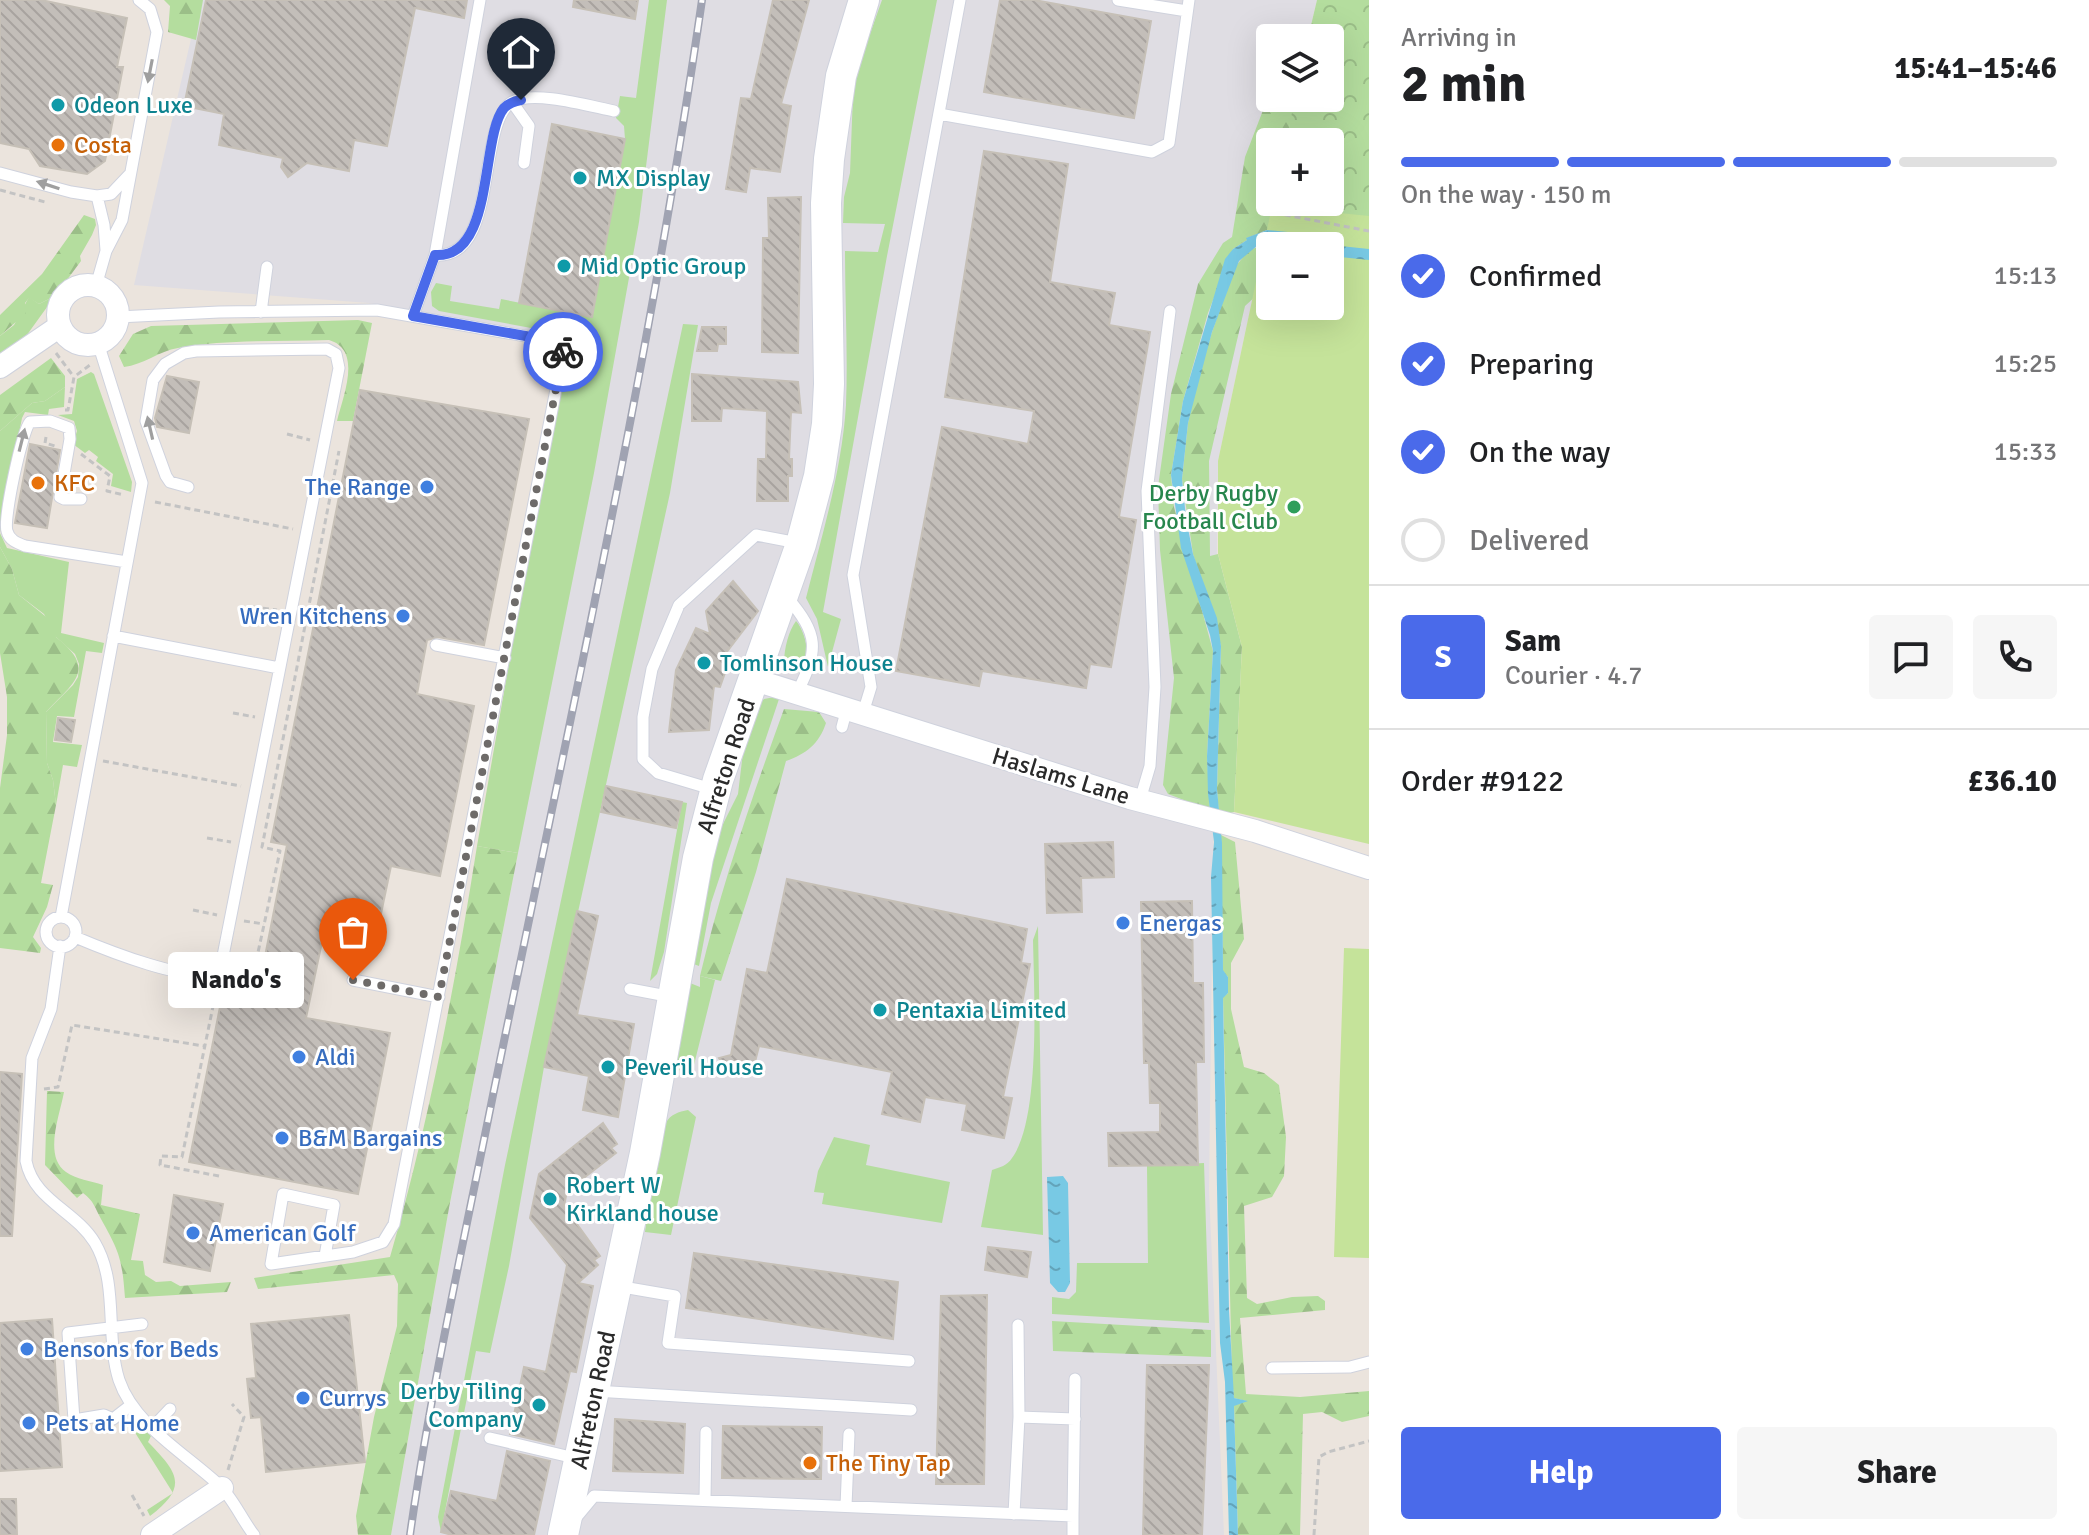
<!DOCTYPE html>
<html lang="en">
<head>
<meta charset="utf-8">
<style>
	body { margin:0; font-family:Signika,sans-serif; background:#f6f6f6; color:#202124; height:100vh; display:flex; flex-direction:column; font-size:30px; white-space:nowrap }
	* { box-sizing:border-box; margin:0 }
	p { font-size:26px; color:#757577 }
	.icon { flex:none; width:44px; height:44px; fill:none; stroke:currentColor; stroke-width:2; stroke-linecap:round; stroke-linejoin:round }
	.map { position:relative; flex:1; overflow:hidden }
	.side { display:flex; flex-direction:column; background:#fff; width:720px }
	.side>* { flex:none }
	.tools { position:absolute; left:1256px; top:24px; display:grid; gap:16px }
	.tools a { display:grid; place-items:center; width:88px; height:88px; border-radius:8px; background:#fff; box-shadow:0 8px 32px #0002; font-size:40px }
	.pin { position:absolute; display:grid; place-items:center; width:68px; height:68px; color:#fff; margin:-82px -34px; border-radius:50% 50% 50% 0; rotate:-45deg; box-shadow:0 0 8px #0007 }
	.pin .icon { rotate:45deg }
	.courier { position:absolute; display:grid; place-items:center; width:80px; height:80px; margin:-40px; border:6px solid #4a6aea; border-radius:50%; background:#fff; color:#222; box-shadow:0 2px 10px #0007 }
	.bubble { position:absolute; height:56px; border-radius:8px; background:#fff; box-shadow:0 8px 32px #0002; font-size:26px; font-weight:700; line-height:56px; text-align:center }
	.headline em { font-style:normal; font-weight:700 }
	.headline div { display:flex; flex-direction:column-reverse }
	.headline { display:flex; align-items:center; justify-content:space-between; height:136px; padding:0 32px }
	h1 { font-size:52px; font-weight:700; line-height:60px }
	.bar { display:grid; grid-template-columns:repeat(4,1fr); gap:12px 8px; align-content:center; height:96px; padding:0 32px }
	.bar i { height:10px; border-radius:6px; background:#e0e0e0 }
	.bar .current { background:#4a6aea }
	.bar p { grid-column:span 4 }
	.line { display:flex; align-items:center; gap:20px; padding:0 32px; border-top:2px solid #e0e0e0 }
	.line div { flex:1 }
	.round { display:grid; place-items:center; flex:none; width:84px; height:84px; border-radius:8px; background:#f6f6f6 }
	ol { padding:0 32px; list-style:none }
	li { display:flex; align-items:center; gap:24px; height:88px }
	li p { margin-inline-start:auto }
	li .icon { padding:8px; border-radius:50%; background:#4a6aea; color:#fff; stroke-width:4 }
	li:last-child { color:#757577 }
	li i { width:44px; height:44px; border:4px solid #e0e0e0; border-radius:50% }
	.action { display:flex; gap:16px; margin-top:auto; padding:16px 32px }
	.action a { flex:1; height:92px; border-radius:8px; background:#4a6aea; color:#fff; font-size:32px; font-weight:700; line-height:92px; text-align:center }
	.action a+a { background:#f6f6f6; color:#202124 }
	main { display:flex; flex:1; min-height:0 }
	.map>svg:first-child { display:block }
</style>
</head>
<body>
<main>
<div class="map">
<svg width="1369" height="1535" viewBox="0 0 1369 1535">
	<defs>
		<pattern id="forest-firs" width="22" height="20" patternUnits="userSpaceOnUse" patternTransform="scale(2)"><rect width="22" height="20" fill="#b4dd9e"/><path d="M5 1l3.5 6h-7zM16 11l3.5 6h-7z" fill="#9bbe88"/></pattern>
		<pattern id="park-crowns" width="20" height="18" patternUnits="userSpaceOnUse" patternTransform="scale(2)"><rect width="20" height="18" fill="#b4dd9e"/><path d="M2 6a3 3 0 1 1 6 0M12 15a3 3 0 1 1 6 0" fill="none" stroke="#9bbe88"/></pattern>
		<pattern id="water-ripples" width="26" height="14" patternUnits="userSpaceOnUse" patternTransform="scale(2)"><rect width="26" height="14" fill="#78c9e4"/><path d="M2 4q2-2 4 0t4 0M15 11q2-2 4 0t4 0" fill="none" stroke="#63a3b9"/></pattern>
		<pattern id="building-back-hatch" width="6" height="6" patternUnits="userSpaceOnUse" patternTransform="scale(2)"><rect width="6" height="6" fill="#c3beb9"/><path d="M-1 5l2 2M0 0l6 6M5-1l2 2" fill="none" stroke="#a8a39f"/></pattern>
	</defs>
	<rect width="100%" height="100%" fill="#ebe4dd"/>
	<path fill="#dfdde3" d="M200 0H1317L1308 38H1270V98L1286 142H1270V202H1273L1218 461 1209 1190 1224 1535H391L449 1208 518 853 593 346 369 303 134 285Z"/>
	<path fill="#b4dd9e" d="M649 0H667L639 222 594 473 518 853 477 846 565 343 593 345 596 340 439 311 432 306 431 292 436 283 452 286 450 301 499 309 501 299 592 317 625 139 624 126 616 118 620 96 636 98Z
		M882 0H937L887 256 823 612 841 619 828 667 817 619 806 598C822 535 842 470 846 405 848 354 845 302 845 251L878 252 885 224 843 223 844 197 850 173 853 94 861 59Z
		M55 296 24 339 0 356V336L14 325 29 297 39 304Z
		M683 324 698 325 670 493 544 1067 509 1266 490 1353 476 1351 441 1532 438 1517 505 1165Z
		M91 372 94 374 132 482 131 492 111 486 113 474 96 461 98 457 89 450 85 453 73 444 77 431 74 421 58 415 72 414 77 379Z
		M65 387 64 407 49 409 48 415 25 412 22 418 0 533 7 548 69 562 61 633 104 643 102 653 86 651 74 717 57 716 53 742 82 745 77 767 63 765 56 805 53 780 47 763 46 712 73 685 78 677 79 664 75 654 56 637 44 614 19 595 12 569 0 547V431L32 403 45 401Z
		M796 621C809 635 816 682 785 672 782 657 787 633 796 621Z
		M780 696 711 903 699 966 691 963 714 842 738 794 744 744 759 704 764 699Z
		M682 802 687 803 664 952 657 974 650 981Z
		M1038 926 1043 1235 981 1227 992 1170C1000 1167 1007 1166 1012 1158 1041 1119 1034 990 1033 940Z
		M700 976 715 980 691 1077 681 1073 676 1063 690 983 700 987Z
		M688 1110 696 1117 671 1235 645 1232C649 1208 655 1140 666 1123 670 1114 679 1112 688 1110Z
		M834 1137 870 1145 866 1165 950 1182 942 1223 822 1204 824 1193 814 1192 818 1171Z
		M1204 1163 1209 1323 1052 1314V1297L1069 1299 1076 1292 1077 1263H1148L1147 1166Z
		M134 1420 151 1436 148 1442C178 1473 189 1486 150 1516L147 1510 173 1493 129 1423Z"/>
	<path fill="url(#forest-firs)" d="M164 0H203L196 40 168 32 170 6Z
		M1270 92V98H1302L1290 124 1286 142H1270V202H1330L1369 199V249L1267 230 1247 238V240L1233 249 1208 313 1183 401 1171 475 1174 507 1213 651 1207 756 1210 810 1168 794 1163 785 1174 678 1160 550 1158 487 1171 394 1198 284 1223 243 1232 237 1245 157Z
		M84 215 95 219 96 225 92 235 80 256 81 261 55 296 39 304 29 298 25 303 26 313 0 336V315L42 274Z
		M1273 242 1270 246V283L1245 306 1209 461 1210 556 1218 554 1242 647 1234 812 1219 816 1217 789 1221 646 1193 554 1182 479 1188 423 1196 385 1212 332 1235 267 1249 250Z
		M358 320 372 323 353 421H337C343 396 363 350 329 340 279 342 227 339 178 348 159 351 143 365 124 367L119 356 133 334 151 326Z
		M51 358 65 376V387L45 401 32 403 0 431V395Z
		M0 547 12 569 19 595 55 624 56 637C98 670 73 683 46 712L47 763 53 780 56 805 41 883 53 885 47 907 33 937 41 948 40 953 0 948V788L7 735V697L0 653Z
		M784 709 819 712 826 723C819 744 806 754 786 761L756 872 721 981 700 976C722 884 752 797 784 709Z
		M1221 835 1235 842 1244 939 1231 963V1009L1244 1067 1264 1073 1279 1085 1286 1137 1284 1176 1272 1197 1244 1206 1247 1298 1257 1304 1292 1297 1318 1296 1325 1301V1310L1240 1318 1246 1394 1300 1397 1369 1391V1416L1342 1422 1322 1412 1303 1414 1300 1535H1238L1234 1405 1246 1401 1234 1398 1232 1379 1223 997 1228 993V977L1223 971Z
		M477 846 518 853 449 1208 391 1535H358L356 1516 374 1417 397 1326 398 1284 394 1275 258 1289 254 1278 390 1257C429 1123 455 985 477 846Z
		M47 1091 64 1092C60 1115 43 1156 66 1172 76 1179 91 1181 103 1185L101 1205 140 1214 131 1260 143 1261 145 1275 156 1282 171 1281 180 1286 231 1282 227 1292 125 1298C122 1259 120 1253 101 1219 95 1208 94 1201 83 1193L77 1198 45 1165Z
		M1052 1321 1211 1330V1357L1053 1351Z"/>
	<path fill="url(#park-crowns)" d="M1317 0H1369V216L1272 206 1273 202H1330V142H1286L1295 98H1330V38H1308Z"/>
	<path fill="#c5e39a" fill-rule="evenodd" d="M1272 206 1369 216V844L1234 812 1242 647 1218 554V461ZM1270 246H1330V306H1270Z
		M1344 948 1369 949V1258L1334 1257Z"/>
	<path fill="url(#water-ripples)" d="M1267 230 1288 232 1312 243 1369 249V260L1330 256V246H1286L1273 242 1258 245 1239 261 1212 332 1188 423 1182 479 1186 518 1193 554 1217 618 1221 646 1217 789 1222 843 1223 970 1228 977V993L1223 998 1229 1310 1234 1398 1248 1401 1234 1406 1238 1535H1229L1225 1382 1220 1343 1211 877 1214 842 1208 794 1207 756 1213 651 1210 635 1181 548 1171 475 1183 401 1225 259 1233 249 1247 240 1246 238Z
		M1063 1176 1068 1183 1070 1283 1065 1292H1058L1050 1283 1047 1177Z"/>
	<path fill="url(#building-back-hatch)" stroke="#c6c0b7" stroke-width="2" d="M0 0H41L127 18 117 67H123L105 161 87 174 40 166 29 149 0 143Z
		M206 0H467L464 18 415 8 387 146 354 140 349 171 307 163 288 177 281 167 283 158 219 145 224 114 184 106Z
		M574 0H638L635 19 573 7Z
		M773 0H809L781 104 791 106 780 172 750 168 746 192 726 189 741 98 751 99Z
		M1000 0H1034L1151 21 1134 118 984 92Z
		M552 124 625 139 592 317 519 303Z
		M984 151 1068 164 1050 282 1115 293 1109 325 1150 332 1119 517 1136 520 1111 667 1090 664 1086 688 982 671 979 686 896 671 942 427 1028 444 1034 411 945 397Z
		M801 197 798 353 762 352 763 238H769L768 198Z
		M702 327H726V344H718L717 351H697Z
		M692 374 798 382 801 413 791 412 789 459H792V476H788V501H757L758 459H766L767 411 722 408 721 421H692Z
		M167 376 199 382 189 433 157 427 155 418Z
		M360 390 529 419 484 645 438 637 427 640 417 694 474 706 440 876 391 866 374 947 323 937 306 1018 390 1033 358 1194 189 1162 221 1002 255 1007 287 845 271 842Z
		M30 444 60 450 47 528 15 523Z
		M733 581 758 611 726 653 731 656 720 687 714 686 709 730 669 732 676 670 696 628 710 634 706 611Z
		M58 718 75 720 71 742 55 740Z
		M606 786 682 802 676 828 601 812Z
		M1113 842 1114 877 1081 878 1082 912 1047 913 1045 844Z
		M787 879 1027 929 1021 963 1030 964 1003 1097 1012 1098 1004 1138 962 1130 967 1104 925 1097 920 1122 882 1114 892 1072 759 1046 753 1070 739 1068 730 1074 719 1058 731 1055 747 969 767 973Z
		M1192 901 1193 983H1203L1204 1062H1196L1198 1165 1109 1166 1108 1133 1160 1132V1103H1150L1149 1063H1144L1141 902Z
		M577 911 598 916 577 1015 634 1024 618 1117 583 1110 589 1076 544 1067Z
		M0 1072 22 1074 12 1236H0Z
		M603 1123 617 1144 611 1148 616 1153 567 1191 564 1206 600 1256 594 1260 598 1265 578 1283 593 1286 576 1372 570 1371 554 1444 510 1434 524 1367 546 1372 567 1265 530 1218 539 1174Z
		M174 1195 223 1204 210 1271 164 1262Z
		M988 1247 1031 1252 1027 1277 985 1270Z
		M694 1253 898 1282 893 1339 686 1308Z
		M987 1295 984 1484H936L941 1296Z
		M349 1315 365 1462 266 1472 261 1417 251 1418 247 1379 256 1378 251 1324Z
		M52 1319 62 1467 0 1471V1323Z
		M1147 1365H1209L1202 1535H1143Z
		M615 1419 685 1424 683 1473 613 1471Z
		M723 1426 822 1427 821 1479 722 1478Z
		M507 1451 550 1461 534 1535H452L441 1532 451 1491 497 1501Z
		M0 1499H16L17 1535H0Z"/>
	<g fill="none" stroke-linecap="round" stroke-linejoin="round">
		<g stroke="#cfd2dd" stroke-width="13">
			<path id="lane" d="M1118 0 1187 11
				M512 102 529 126 524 163
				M939 114 1152 152 1169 143 1189 0
				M0 173 71 192 97 196 104 225 106 250
				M97 196 111 194 129 175
				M435 255 480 0
				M96 286 106 251 122 220 157 32 150 9 139 0
				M261 312 267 267
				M413 316 435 255C500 260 476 123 512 102 534 90 589 106 614 111
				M118 317 219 312 377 310 565 343 394 1224 383 1242 353 1252 271 1264 283 1194 334 1205 325 1256
				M81 499H64L60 497 70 439 69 428 50 421 30 422C22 431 3 519 7 531 9 540 17 543 25 546L127 562
				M787 597C819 635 819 649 797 693
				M113 636 279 668
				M436 645 505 658
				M863 713 871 687 853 575 960 0
				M842 727 847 708
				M715 790 658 773 643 759V717L652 669 679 605 756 535 798 543
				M1140 800 1150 766 1155 687 1147 491 1170 311
				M61 917 142 483 98 343
				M46 932a15 15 0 1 1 30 0a15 15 0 1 1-30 0Z
				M75 937C101 948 196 987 220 971L339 368 336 354 327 349 196 351 184 353 165 364 153 380 146 421 166 476 170 482 188 487
				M60 946 51 1009 32 1058 26 1161C34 1201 75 1210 95 1243 119 1284 105 1336 119 1380 134 1425 186 1454 219 1485 233 1498 242 1520 254 1535
				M353 980 439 997
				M630 989 672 997
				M617 1286 675 1296 668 1343 909 1361
				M1018 1325 1019 1417 1075 1419
				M1272 1368 1350 1367 1369 1362
				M595 1391 911 1410
				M131 1405 113 1419 104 1415 74 1420 68 1333 142 1324
				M153 1427 170 1409
				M490 1438 579 1459
				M705 1500 706 1432
				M846 1506 849 1434
				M1014 1514 1019 1417
				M1073 1516 1075 1379
				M574 1520 594 1496 1073 1516V1535"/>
		</g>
		<g stroke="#cfd2dd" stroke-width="24">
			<path id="street" d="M58 315a30 30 0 1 1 60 0a30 30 0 1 1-60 0Z
				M0 367 60 326
				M755 680 1130 798 1255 831 1369 868
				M152 1535 222 1488"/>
		</g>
		<g stroke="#cfd2dd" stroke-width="32">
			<path id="secondary" d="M563 1535 645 1153 698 858 718 780 801 544 819 476 827 424 829 384 826 203 829 159 841 76 864 0"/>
		</g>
		<path stroke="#c3c3c3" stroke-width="3" stroke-dasharray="6 4" stroke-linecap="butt" d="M0 190 45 202
			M1275 213 1369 231
			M56 353 74 377
			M65 410H68L74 377 90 365
			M287 434 310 440
			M46 437 45 443 55 446
			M81 454 110 476 107 491 124 495
			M155 502 293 529
			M253 607 277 610
			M233 713 255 717
			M103 761 241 786
			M207 838 231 842
			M193 910 217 915
			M244 921 264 924
			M44 1089 58 1087 72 1025 204 1046
			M219 1176 160 1165 161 1156 182 1157 217 987 249 994 280 851 262 847 339 451
			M228 1470 244 1417 232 1404
			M132 1495 144 1516
			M1314 1535 1319 1457 1328 1452 1369 1441"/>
		<use href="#lane" stroke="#fff" stroke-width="11"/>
		<use href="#street" stroke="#fff" stroke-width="22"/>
		<use href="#secondary" stroke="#fff" stroke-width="30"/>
		<g stroke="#a0a3b2" stroke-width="8">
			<path id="rail" d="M410 1535C431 1387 464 1241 493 1095 567 731 649 368 702 0"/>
		</g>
		<use href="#rail" stroke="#fff" stroke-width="5" stroke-dasharray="15" stroke-linecap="butt"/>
	</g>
	<defs><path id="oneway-solid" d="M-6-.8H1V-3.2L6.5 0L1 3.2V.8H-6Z" transform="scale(2)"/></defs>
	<g fill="#9f9f9f">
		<use href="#oneway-solid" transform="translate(150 71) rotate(101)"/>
		<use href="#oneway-solid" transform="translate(48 185) rotate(-162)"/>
		<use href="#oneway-solid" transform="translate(150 428) rotate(-103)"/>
		<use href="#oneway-solid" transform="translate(22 440) rotate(-76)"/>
	</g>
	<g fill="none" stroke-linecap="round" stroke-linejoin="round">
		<path stroke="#6e6b69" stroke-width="8" stroke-dasharray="0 14.4" d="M353 980 439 997 563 352"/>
		<path stroke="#4a6aea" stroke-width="10" d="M521 100C515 101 509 103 504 108 480 137 495 259 435 255L413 316 565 343 563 352"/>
	</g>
	<g fill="#0f9aa8" stroke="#fff" stroke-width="3">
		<circle cx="58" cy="105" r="8"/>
		<circle cx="580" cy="178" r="8"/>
		<circle cx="564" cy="266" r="8"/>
		<circle cx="704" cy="663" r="8"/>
		<circle cx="880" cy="1010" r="8"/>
		<circle cx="608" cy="1067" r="8"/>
		<circle cx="550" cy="1199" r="8"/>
		<circle cx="539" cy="1405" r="8"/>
	</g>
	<g fill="#e8710a" stroke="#fff" stroke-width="3">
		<circle cx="58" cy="145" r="8"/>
		<circle cx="38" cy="483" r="8"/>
		<circle cx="810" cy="1463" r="8"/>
	</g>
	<g fill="#3f7fe0" stroke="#fff" stroke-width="3">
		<circle cx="427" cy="487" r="8"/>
		<circle cx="403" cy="616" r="8"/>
		<circle cx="1123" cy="923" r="8"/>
		<circle cx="299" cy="1057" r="8"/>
		<circle cx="282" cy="1138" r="8"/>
		<circle cx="193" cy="1233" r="8"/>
		<circle cx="27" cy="1349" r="8"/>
		<circle cx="303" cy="1398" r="8"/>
		<circle cx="29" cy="1423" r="8"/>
	</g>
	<circle fill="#2e9e5b" stroke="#fff" stroke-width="3" cx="1294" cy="507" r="8"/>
	<g text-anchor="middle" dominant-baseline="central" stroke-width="6" stroke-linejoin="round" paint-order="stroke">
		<g font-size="24" fill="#0d838f" stroke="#fff" text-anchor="start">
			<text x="74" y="105">Odeon Luxe</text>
			<text x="596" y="178">MX Display</text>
			<text x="580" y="266">Mid Optic Group</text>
			<text x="720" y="663">Tomlinson House</text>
			<text x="896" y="1010">Pentaxia Limited</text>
			<text x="624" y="1067">Peveril House</text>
			<text x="566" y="1185">Robert W<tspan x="566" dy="28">Kirkland house</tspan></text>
			<text x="523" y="1391" text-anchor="end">Derby Tiling<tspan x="523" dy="28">Company</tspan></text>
		</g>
		<g font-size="24" fill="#c56008" stroke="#fff" text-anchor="start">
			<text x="74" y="145">Costa</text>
			<text x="54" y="483">KFC</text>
			<text x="826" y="1463">The Tiny Tap</text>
		</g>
		<g font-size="24" fill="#366cbe" stroke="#fff" text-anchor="start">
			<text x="411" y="487" text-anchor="end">The Range</text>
			<text x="387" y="616" text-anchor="end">Wren Kitchens</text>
			<text x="1139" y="923">Energas</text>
			<text x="315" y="1057">Aldi</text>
			<text x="298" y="1138">B&amp;M Bargains</text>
			<text x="209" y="1233">American Golf</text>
			<text x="43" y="1349">Bensons for Beds</text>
			<text x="319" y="1398">Currys</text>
			<text x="45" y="1423">Pets at Home</text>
		</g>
		<g font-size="24" fill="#27864d" stroke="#fff" text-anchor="end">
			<text x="1278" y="493">Derby Rugby<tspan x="1278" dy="28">Football Club</tspan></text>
		</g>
		<g font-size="24" fill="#2a2a2a" stroke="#fff">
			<text transform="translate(726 766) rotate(-72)">Alfreton Road</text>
			<text transform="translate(1061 776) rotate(17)">Haslams Lane</text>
			<text transform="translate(593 1400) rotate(-78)">Alfreton Road</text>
		</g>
	</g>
</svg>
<div class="tools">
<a><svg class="icon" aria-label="layers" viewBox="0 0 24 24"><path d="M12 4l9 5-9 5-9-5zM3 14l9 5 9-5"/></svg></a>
<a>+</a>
<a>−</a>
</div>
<div class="pin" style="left:353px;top:980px;background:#ea580c"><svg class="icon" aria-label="bag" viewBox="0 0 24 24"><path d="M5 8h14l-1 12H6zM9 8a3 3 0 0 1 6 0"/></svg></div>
<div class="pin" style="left:521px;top:100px;background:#1f2937"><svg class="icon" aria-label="home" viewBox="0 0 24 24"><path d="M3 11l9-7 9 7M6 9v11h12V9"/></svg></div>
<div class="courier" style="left:563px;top:352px"><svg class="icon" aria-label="bike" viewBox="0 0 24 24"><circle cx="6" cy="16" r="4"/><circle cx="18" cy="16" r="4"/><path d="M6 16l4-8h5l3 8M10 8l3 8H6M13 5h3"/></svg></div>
<div class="bubble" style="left:168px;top:952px;width:136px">Nando's</div>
</div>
<section class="side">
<div class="headline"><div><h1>2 min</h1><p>Arriving in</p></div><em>15:41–15:46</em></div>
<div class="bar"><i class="current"></i><i class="current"></i><i class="current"></i><i></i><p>On the way · 150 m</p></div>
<ol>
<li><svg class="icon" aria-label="check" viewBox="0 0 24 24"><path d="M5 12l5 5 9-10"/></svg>Confirmed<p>15:13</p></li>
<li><svg class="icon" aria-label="check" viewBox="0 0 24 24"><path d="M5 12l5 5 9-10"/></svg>Preparing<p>15:25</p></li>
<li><svg class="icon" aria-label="check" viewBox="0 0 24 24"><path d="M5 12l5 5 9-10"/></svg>On the way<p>15:33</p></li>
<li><i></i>Delivered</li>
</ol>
<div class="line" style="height:144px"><b class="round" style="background:#4a6aea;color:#fff">S</b><div><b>Sam</b><p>Courier · 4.7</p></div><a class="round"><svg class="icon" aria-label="chat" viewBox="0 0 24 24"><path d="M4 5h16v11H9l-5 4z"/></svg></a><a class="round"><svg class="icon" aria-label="phone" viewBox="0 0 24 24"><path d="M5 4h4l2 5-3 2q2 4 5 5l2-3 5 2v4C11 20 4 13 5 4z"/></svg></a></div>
<div class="line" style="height:104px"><div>Order #9122</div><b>£36.10</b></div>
<div class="action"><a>Help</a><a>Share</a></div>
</section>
</main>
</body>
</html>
